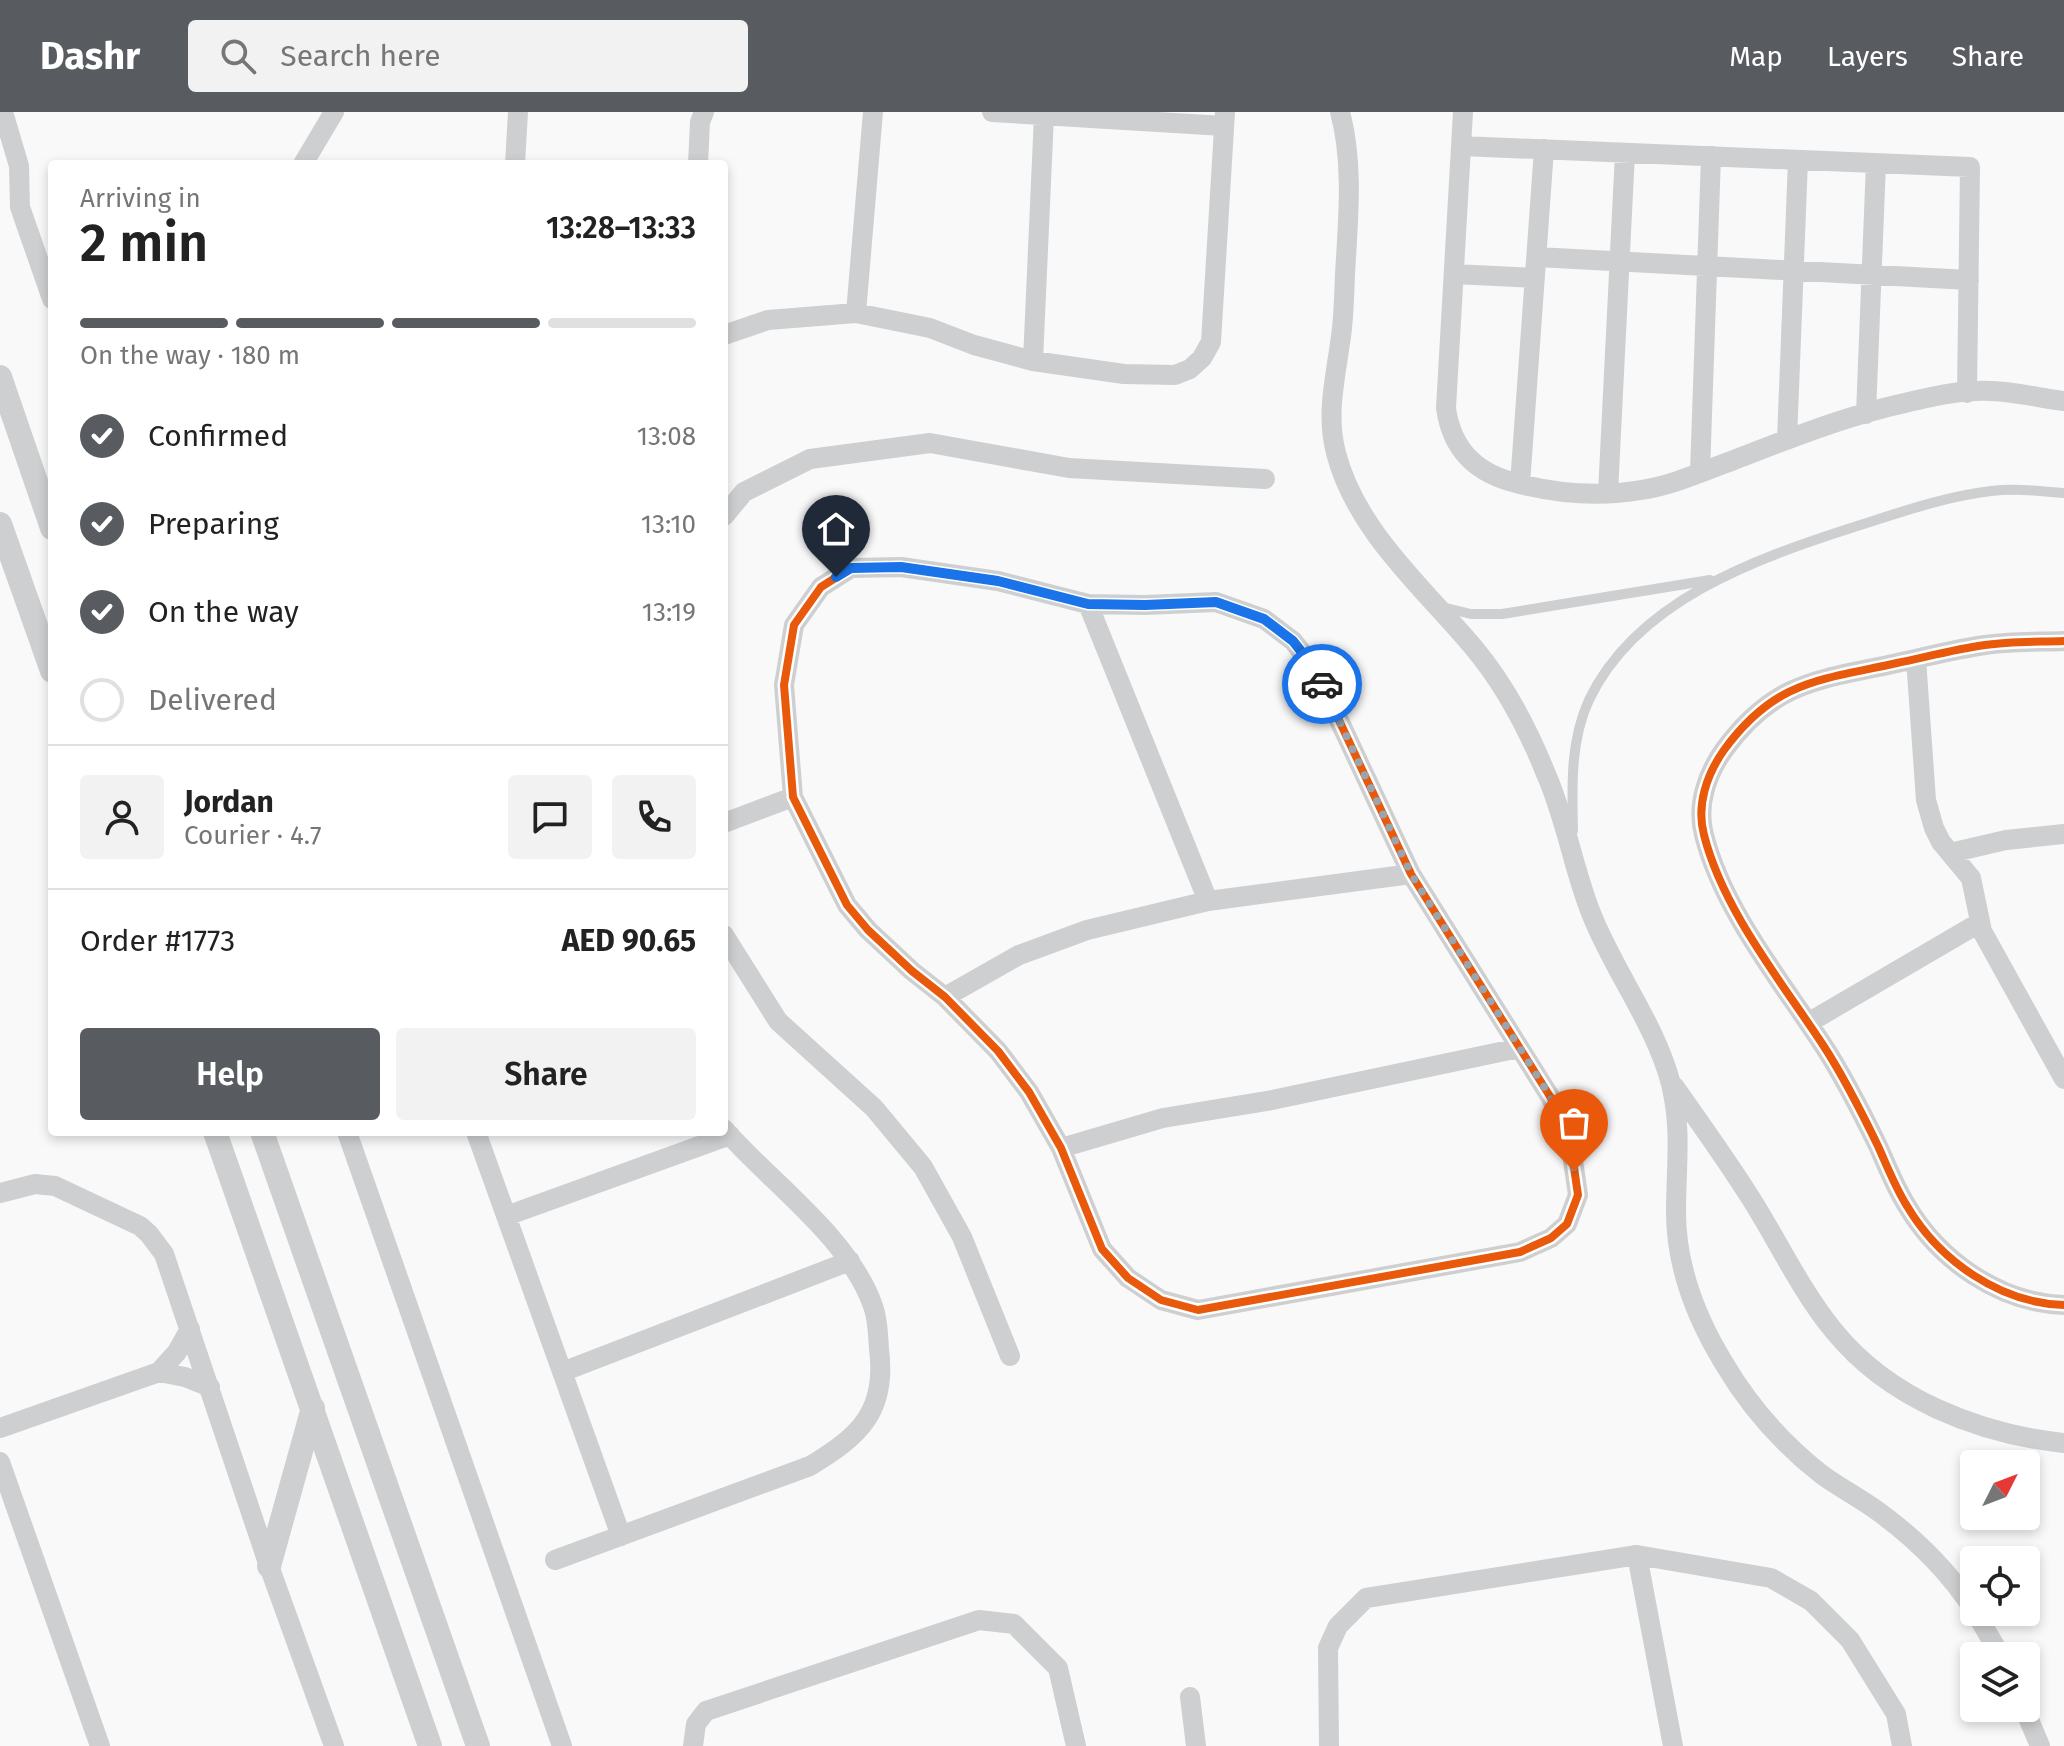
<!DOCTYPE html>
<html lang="en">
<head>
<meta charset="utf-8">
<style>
	body { margin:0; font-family:"Fira Sans",sans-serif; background:#f2f2f2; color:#222; height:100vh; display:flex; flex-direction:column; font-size:30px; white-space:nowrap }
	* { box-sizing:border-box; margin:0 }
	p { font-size:26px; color:#767676 }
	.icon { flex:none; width:44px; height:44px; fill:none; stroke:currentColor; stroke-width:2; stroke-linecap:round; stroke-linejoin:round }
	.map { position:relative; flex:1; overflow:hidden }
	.drawer { position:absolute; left:48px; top:48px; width:680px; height:976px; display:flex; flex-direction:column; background:#fff; border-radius:8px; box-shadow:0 4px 12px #0003 }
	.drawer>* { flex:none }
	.needle { width:52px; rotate:48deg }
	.tools { position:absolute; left:1960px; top:1338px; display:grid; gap:16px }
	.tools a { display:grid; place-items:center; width:80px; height:80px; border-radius:8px; background:#fff; box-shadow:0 4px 12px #0003; font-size:40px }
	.pin { position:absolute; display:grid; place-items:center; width:68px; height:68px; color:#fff; margin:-82px -34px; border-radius:50% 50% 50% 0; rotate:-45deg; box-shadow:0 0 8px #0007 }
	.pin .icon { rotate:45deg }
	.courier { position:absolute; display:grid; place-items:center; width:80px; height:80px; margin:-40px; border:6px solid #1a73e8; border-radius:50%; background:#fff; color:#222; box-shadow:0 2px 10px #0007 }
	.head em { font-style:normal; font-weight:600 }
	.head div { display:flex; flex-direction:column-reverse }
	.head { display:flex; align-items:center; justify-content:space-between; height:136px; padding:0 32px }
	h1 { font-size:52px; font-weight:600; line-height:60px }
	.bar { display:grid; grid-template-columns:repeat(4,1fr); gap:12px 8px; align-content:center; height:96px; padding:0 32px }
	.bar i { height:10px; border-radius:6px; background:#e0e0e0 }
	.bar .on { background:#585c60 }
	.bar p { grid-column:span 4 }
	.line { display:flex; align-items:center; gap:20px; padding:0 32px; border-top:2px solid #e0e0e0 }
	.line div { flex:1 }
	.round { display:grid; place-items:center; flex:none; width:84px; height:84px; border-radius:8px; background:#f2f2f2 }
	ol { padding:0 32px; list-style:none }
	li { display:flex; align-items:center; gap:24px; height:88px }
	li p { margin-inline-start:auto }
	li .icon { padding:8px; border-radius:50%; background:#585c60; color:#fff; stroke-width:4 }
	li:last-child { color:#767676 }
	li i { width:44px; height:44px; border:4px solid #e0e0e0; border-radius:50% }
	.action { display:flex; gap:16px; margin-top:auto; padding:16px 32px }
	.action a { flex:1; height:92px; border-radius:8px; background:#585c60; color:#fff; font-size:32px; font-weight:600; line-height:92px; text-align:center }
	.action a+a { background:#f2f2f2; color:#222 }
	header { display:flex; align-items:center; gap:48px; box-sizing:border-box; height:112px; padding:0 40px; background:#585c60; color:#fff }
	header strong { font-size:38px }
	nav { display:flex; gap:44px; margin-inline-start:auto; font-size:28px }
	.search { width:560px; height:72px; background:#f2f2f2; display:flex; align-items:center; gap:20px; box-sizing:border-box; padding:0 28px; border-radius:8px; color:#767676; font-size:30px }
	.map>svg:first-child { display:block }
</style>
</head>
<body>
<header>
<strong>Dashr</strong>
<div class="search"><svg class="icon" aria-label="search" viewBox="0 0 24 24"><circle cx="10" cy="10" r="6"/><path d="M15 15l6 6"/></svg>Search here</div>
<nav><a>Map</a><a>Layers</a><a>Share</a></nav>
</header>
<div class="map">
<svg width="2064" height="1634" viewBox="0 0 2064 1634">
	<rect width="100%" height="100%" fill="#f9f9f9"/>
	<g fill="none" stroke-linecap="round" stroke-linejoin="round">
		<path stroke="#cecfd0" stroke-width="10" d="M1442 495 1471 502H1502L1710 468
			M1573 719C1572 675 1570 629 1589 588 1636 489 1755 447 1851 416 1898 401 1942 385 1991 379 2015 376 2040 379 2064 381"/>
		<path stroke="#cecfd0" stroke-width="20" d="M3 0 19 54 20 95 52 187
			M992 0 1224 14
			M1340 0C1354 52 1348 108 1345 162 1344 185 1344 208 1340 231 1335 269 1326 303 1336 341 1356 419 1424 476 1474 536 1505 573 1528 617 1546 662 1566 707 1573 756 1591 801 1614 860 1655 911 1671 972 1682 1018 1676 1054 1676 1100 1676 1156 1696 1206 1725 1253 1750 1295 1783 1332 1821 1362 1840 1376 1860 1386 1879 1400 1916 1427 1949 1460 1974 1498
			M1463 0 1446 296C1452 340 1479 363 1520 372 1560 382 1600 385 1641 378 1674 373 1703 359 1734 348 1783 329 1833 309 1884 296 1918 288 1956 277 1992 279 2016 280 2040 286 2064 289
			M1461 34 1970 55 1967 281
			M303 52 334 0
			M515 52 518 0
			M698 52 700 10 704 0
			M1537 145 1969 168
			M1454 162 1535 166
			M856 201 873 0
			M724 223 768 208 856 201 930 216 974 233 1033 249 1124 262 1175 263 1190 257 1202 246 1211 230 1225 0
			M1033 249 1044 3
			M1866 302 1876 51
			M1787 328 1798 48
			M1700 361 1711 44
			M1520 372 1544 37
			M1608 381 1625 41
			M724 404 744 380 810 347 930 331 1069 356 1265 367
			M901 455 998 469 1088 492 1145 493 1216 490 1264 507 1293 529 1315 557 1411 762 1551 986 1571 1035 1578 1083 1567 1112 1551 1126 1520 1140 1198 1198 1161 1188 1128 1166 1102 1137 1061 1036 1029 980 998 939 945 885 912 859 868 818 847 793 793 685 784 573 794 513 821 475 851 456Z
			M1088 492 1208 789
			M2064 529C2038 530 2011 529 1985 533 1956 537 1926 545 1897 551 1820 568 1775 568 1724 638 1707 662 1696 693 1704 723 1723 798 1781 869 1823 933 1844 965 1861 999 1878 1034 1887 1054 1895 1075 1907 1094 1939 1148 1999 1191 2064 1193
			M1916 547 1926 688 1934 716 1941 730 1971 766 1982 819 2064 967
			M724 711 793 685
			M1950 741 2006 728 2064 722
			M724 823 778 909 874 996 923 1055 962 1125 1010 1244
			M945 885 1019 843 1087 818 1208 789 1411 762
			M1808 911 1979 811
			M1674 974C1700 1011 1726 1047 1750 1085 1778 1129 1801 1179 1834 1219 1889 1287 1979 1322 2064 1331
			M347 1020 562 1634
			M476 1020 621 1424
			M1061 1036 1163 1006 1272 988 1519 936
			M0 1081 35 1072 55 1074 140 1114 149 1122 164 1142 269 1454 334 1634
			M506 1104 730 1023
			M159 1260 185 1265 210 1275
			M562 1260 850 1149
			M0 1316 159 1260 177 1240 190 1217
			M0 1350 100 1634
			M1637 1443 1673 1634
			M555 1448 810 1354C860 1324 887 1299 879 1237 878 1224 878 1207 873 1194 849 1125 771 1071 724 1017
			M1975 1500 2001 1544
			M1190 1585 1196 1634
			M2024 1596 2040 1634
			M693 1634 696 1612 706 1599 979 1508 1014 1512 1058 1556 1076 1634
			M1329 1634 1328 1536 1338 1514 1366 1486 1637 1443 1771 1466 1811 1489 1850 1528 1896 1602 1902 1634"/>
		<path stroke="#cecfd0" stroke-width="24" d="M0 265 52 416
			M0 412 52 559
			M215 1020 430 1634
			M262 1020 478 1634
			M269 1454 313 1296"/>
		<g stroke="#fff" stroke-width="13">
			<path id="cycleway" d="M901 455 998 469 1088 492 1145 493 1216 490 1264 507 1293 529 1315 557 1411 762 1551 986 1571 1035 1578 1083 1567 1112 1551 1126 1520 1140 1198 1198 1161 1188 1128 1166 1102 1137 1061 1036 1029 980 998 939 945 885 912 859 868 818 847 793 793 685 784 573 794 513 821 475 851 456Z
				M2064 529C2038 530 2011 529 1985 533 1956 537 1926 545 1897 551 1820 568 1775 568 1724 638 1707 662 1696 693 1704 723 1723 798 1781 869 1823 933 1844 965 1861 999 1878 1034 1887 1054 1895 1075 1907 1094 1939 1148 1999 1191 2064 1193"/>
		</g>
		<use href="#cycleway" stroke="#e8590c" stroke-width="8"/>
	</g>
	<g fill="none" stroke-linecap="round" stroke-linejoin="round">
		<path stroke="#99a4ac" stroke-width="8" stroke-dasharray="0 14.4" d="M1322 572 1411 762 1551 986 1571 1035 1574 1059"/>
		<path stroke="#1a73e8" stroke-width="10" d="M836 465 851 456 901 455 998 469 1088 492 1145 493 1216 490 1264 507 1293 529 1315 557 1322 572"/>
	</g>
</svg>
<div class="tools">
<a><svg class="needle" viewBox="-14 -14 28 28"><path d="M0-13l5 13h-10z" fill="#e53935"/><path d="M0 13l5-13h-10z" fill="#767676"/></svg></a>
<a><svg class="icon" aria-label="locate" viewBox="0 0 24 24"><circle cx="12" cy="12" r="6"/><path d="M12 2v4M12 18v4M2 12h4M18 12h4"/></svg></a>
<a><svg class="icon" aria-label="layers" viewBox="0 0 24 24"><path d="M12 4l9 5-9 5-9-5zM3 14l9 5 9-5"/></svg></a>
</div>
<div class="pin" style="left:1574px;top:1059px;background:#ea580c"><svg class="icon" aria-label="bag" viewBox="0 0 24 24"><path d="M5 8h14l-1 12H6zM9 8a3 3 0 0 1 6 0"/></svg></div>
<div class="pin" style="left:836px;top:465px;background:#1f2937"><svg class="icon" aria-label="home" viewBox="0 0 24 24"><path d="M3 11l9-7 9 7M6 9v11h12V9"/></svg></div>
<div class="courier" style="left:1322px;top:572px"><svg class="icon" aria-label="car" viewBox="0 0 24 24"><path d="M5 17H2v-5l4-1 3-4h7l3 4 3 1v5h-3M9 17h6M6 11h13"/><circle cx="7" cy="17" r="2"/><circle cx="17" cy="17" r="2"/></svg></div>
<section class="drawer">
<div class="head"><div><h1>2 min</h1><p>Arriving in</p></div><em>13:28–13:33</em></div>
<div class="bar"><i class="on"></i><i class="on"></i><i class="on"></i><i></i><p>On the way · 180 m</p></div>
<ol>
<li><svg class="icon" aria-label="check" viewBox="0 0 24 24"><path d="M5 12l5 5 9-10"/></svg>Confirmed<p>13:08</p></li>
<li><svg class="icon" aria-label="check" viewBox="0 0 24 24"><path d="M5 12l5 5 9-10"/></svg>Preparing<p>13:10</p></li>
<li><svg class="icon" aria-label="check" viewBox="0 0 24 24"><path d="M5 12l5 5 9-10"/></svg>On the way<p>13:19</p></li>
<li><i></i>Delivered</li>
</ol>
<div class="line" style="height:144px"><a class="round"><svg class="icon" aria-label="person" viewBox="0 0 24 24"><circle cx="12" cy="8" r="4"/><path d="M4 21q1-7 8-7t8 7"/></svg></a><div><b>Jordan</b><p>Courier · 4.7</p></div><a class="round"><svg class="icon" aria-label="chat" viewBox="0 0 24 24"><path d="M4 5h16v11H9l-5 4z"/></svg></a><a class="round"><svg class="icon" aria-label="phone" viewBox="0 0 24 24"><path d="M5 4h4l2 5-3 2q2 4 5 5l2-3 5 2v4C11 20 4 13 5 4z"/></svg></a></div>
<div class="line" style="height:104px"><div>Order #1773</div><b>AED 90.65</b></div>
<div class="action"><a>Help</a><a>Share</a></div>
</section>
</div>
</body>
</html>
